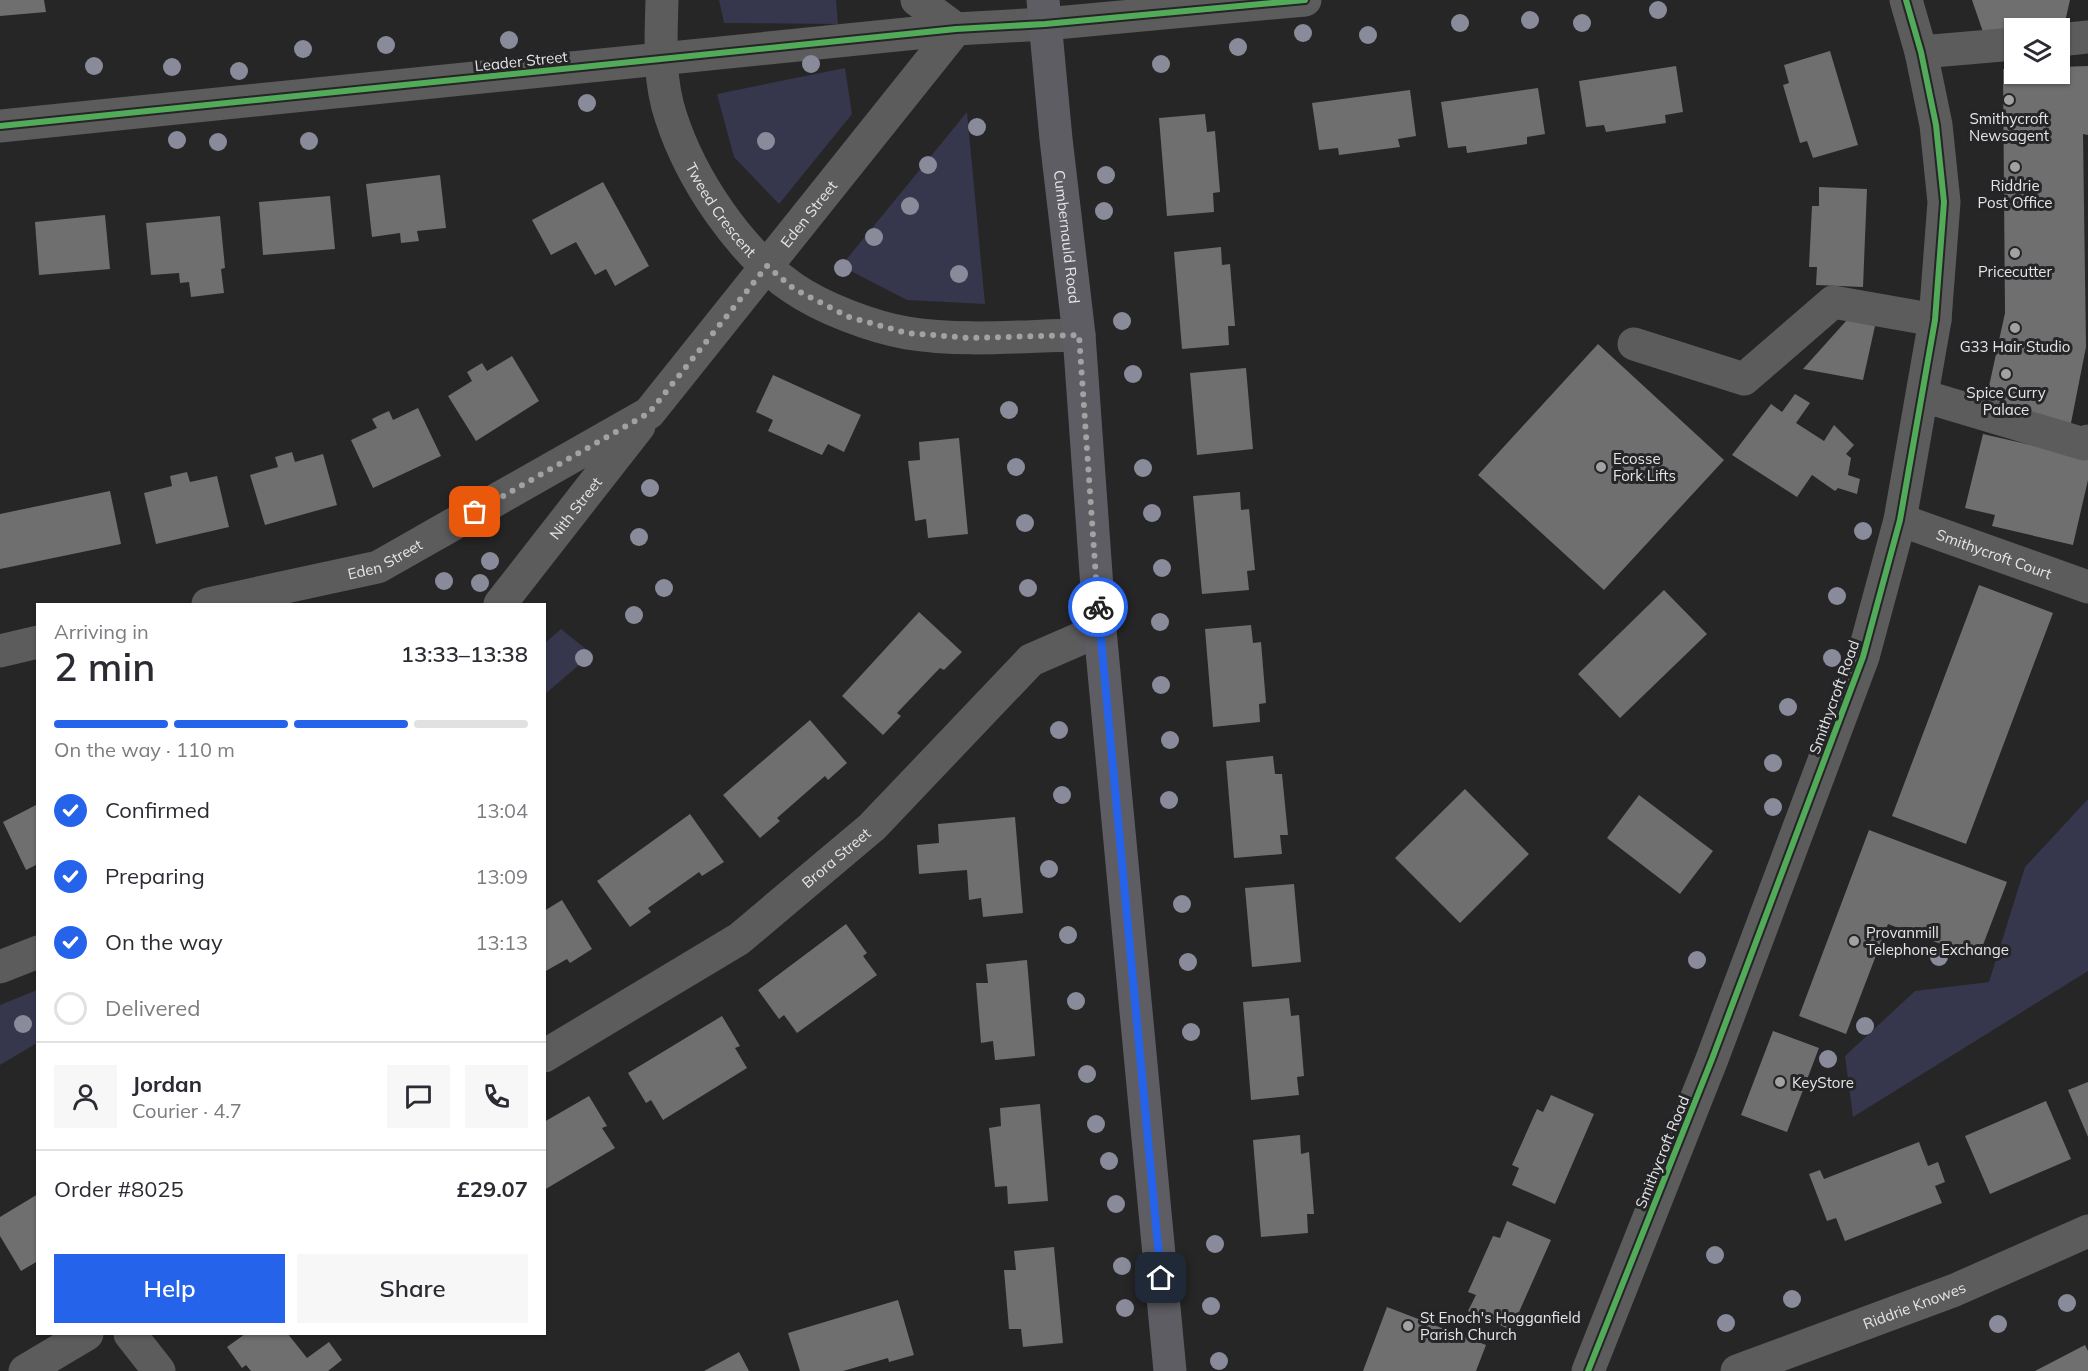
<!DOCTYPE html>
<html lang="en">
<head>
<meta charset="utf-8">
<style>
	body { margin:0; font-family:Mulish,sans-serif; background:#f7f7f7; color:#2b2b33; height:100vh; display:flex; flex-direction:column; font-size:22px; white-space:nowrap }
	* { box-sizing:border-box; margin:0 }
	p { font-size:20px; color:#7c7c81 }
	.icon { flex:none; width:33px; height:33px; fill:none; stroke:currentColor; stroke-width:2; stroke-linecap:round; stroke-linejoin:round }
	.map { position:relative; flex:1; overflow:hidden }
	.side { position:absolute; left:36px; top:603px; width:510px; height:732px; display:flex; flex-direction:column; background:#fff; border-radius:0px; box-shadow:0 2px 4px #0004 }
	.side>* { flex:none }
	.tools { position:absolute; left:2004px; top:18px; display:grid; gap:12px }
	.tools a { display:grid; place-items:center; width:66px; height:66px; border-radius:0px; background:#fff; box-shadow:0 2px 4px #0004; font-size:30px }
	.pin { position:absolute; display:grid; place-items:center; width:51px; height:51px; color:#fff; margin:-26px; border-radius:12px; box-shadow:0 3px 9px #0006 }
	.courier { position:absolute; display:grid; place-items:center; width:60px; height:60px; margin:-30px; border:4px solid #2563eb; border-radius:50%; background:#fff; color:#222; box-shadow:0 2px 8px #0007 }
	.head em { font-style:normal; font-weight:600 }
	.head div { display:flex; flex-direction:column-reverse }
	.head { display:flex; align-items:center; justify-content:space-between; height:102px; padding:0 18px }
	h1 { font-size:39px; font-weight:600; line-height:45px }
	.bar { display:grid; grid-template-columns:repeat(4,1fr); gap:9px 6px; align-content:center; height:72px; padding:0 18px }
	.bar i { height:8px; border-radius:4px; background:#e1e1e2 }
	.bar .selected { background:#2563eb }
	.bar p { grid-column:span 4 }
	.line { display:flex; align-items:center; gap:15px; padding:0 18px; border-top:2px solid #e1e1e2 }
	.line div { flex:1 }
	.round { display:grid; place-items:center; flex:none; width:63px; height:63px; border-radius:0px; background:#f7f7f7 }
	ol { padding:0 18px; list-style:none }
	li { display:flex; align-items:center; gap:18px; height:66px }
	li p { margin-inline-start:auto }
	li .icon { padding:6px; border-radius:50%; background:#2563eb; color:#fff; stroke-width:4 }
	li:last-child { color:#7c7c81 }
	li i { width:33px; height:33px; border:3px solid #e1e1e2; border-radius:50% }
	.button { display:flex; gap:12px; margin-top:auto; padding:12px 18px }
	.button a { flex:1; height:69px; border-radius:0px; background:#2563eb; color:#fff; font-size:24px; font-weight:600; line-height:69px; text-align:center }
	.button a+a { background:#f7f7f7; color:#2b2b33 }
	.map>svg:first-child { display:block }
</style>
</head>
<body>
<div class="map">
<svg width="2088" height="1371" viewBox="0 0 2088 1371">
	<rect width="100%" height="100%" fill="#262627"/>
	<path fill="#36364d" d="M719 0H836L838 24 724 23Z
		M845 68 852 114 779 204 734 157 717 94Z
		M967 112 985 304 907 300 841 266Z
		M561 629 592 654 545 694V643Z
		M2088 799V971L1853 1117 1845 1056 1915 991 1989 982 2025 867Z
		M37 990V1043L0 1065V1005Z"/>
	<path fill="#6f6f70" d="M0 0H44L46 12 0 16Z
		M1972 0H2070L2065 22 1983 32Z
		M1830 51 1858 145 1813 158 1807 141 1800 143 1783 85 1789 83 1784 65Z
		M1676 66 1683 112 1665 115 1666 123 1606 132 1604 125 1586 127 1579 81Z
		M2088 66V135L2083 134 2086 347 2070 428 1986 400 2005 313 2003 69H2014V74H2060V67Z
		M1538 88 1545 134 1527 137V144L1467 153 1466 146 1448 148 1441 102Z
		M1410 90 1416 136 1398 139 1400 147 1339 155 1338 148 1319 150 1312 103Z
		M1205 114 1207 132 1215 131 1220 192 1213 193 1214 212 1167 216 1159 118Z
		M440 175 446 228 417 231 419 241 401 243 400 233 372 237 366 184Z
		M603 182 649 266 615 286 606 269 595 275 576 242 551 255 532 220Z
		M1819 187 1867 189 1863 287 1816 285 1817 267H1809L1812 206H1819Z
		M330 196 335 249 263 255 259 202Z
		M105 215 110 269 39 275 35 222Z
		M220 216 225 268 221 269 224 293 191 297 189 282 180 283 179 273 151 275 146 223Z
		M1221 247 1222 265 1230 264 1235 326H1228L1229 345 1182 349 1174 252Z
		M1847 320 1875 326 1863 380 1803 369Z
		M1598 344 1724 460 1604 590 1478 475Z
		M512 356 539 401 476 441 448 396 472 381 467 372 482 363 487 371Z
		M1246 368 1253 449 1197 455 1190 373Z
		M773 375 861 415 844 452 828 444 822 455 768 431 773 420 756 412Z
		M1795 394 1810 403 1796 423 1824 441 1834 425 1854 445 1846 454 1851 458 1848 475 1860 479 1857 494 1838 488 1835 491 1812 475 1797 497 1732 455 1771 404 1782 412Z
		M418 408 441 456 373 488 351 440 377 428 372 419 380 415 389 411 393 420Z
		M1983 434 2088 458V480L2073 545 1992 526 1995 515 1965 508Z
		M959 438 968 534 928 538 926 519 915 521 908 461 920 460 919 442Z
		M292 452 295 462 323 454 337 505 265 525 250 475 278 467 275 457Z
		M187 472 190 482 217 476 229 527 156 544 144 493 172 486 170 476Z
		M110 491 121 544 0 569V514Z
		M1240 492 1241 510 1249 509 1255 570 1247 571 1249 590 1202 594 1193 496Z
		M1979 585 2053 613 1966 844 1892 816Z
		M1664 590 1707 634 1620 718 1578 674Z
		M919 612 962 652 944 670 940 668 937 671 897 713 901 716 883 735 842 696Z
		M1251 625 1253 643 1261 642 1266 703 1259 704 1260 722 1213 727 1205 629Z
		M810 720 847 763 828 780 825 776 777 818 780 821 760 838 723 795Z
		M1273 756 1275 774H1282L1288 835H1280L1282 854 1234 858 1226 761Z
		M1465 789 1529 854 1460 923 1395 858Z
		M1639 795 1713 851 1680 894 1607 838Z
		M38 804V864L26 870 3 822Z
		M690 814 724 862 702 876 699 872 695 875 648 908 651 912 630 927 597 881Z
		M1015 817 1023 913 983 917 981 898 969 900 967 870 919 874 917 845 939 843 938 824Z
		M1869 830 2007 882 1978 958 1888 924 1846 1034 1799 1016Z
		M1294 884 1301 962 1252 967 1245 888Z
		M562 900 592 949 570 963 567 959 544 972V911Z
		M846 924 867 953 863 956 877 975 797 1033 784 1015 779 1019 758 990Z
		M1027 960 1035 1056 995 1060 993 1041 981 1043 976 983H988L986 964Z
		M1289 998 1291 1016 1299 1015 1304 1076 1297 1077 1299 1095 1251 1100 1243 1002Z
		M722 1016 740 1046 735 1048 747 1068 663 1120 651 1100 646 1103 628 1073Z
		M1773 1031 1819 1048 1787 1132 1741 1115Z
		M2088 1082V1137L2068 1090Z
		M1551 1095 1594 1114 1555 1204 1512 1185 1519 1168 1512 1165 1537 1109 1543 1112Z
		M589 1096 607 1126 602 1128 615 1148 544 1190V1122Z
		M2046 1101 2071 1159 1990 1194 1965 1136Z
		M1040 1104 1048 1201 1008 1204 1007 1186 995 1187 989 1128 1001 1126 1000 1108Z
		M1300 1135 1301 1154 1309 1152 1314 1214H1307L1308 1233 1261 1237 1253 1140Z
		M1919 1142 1928 1166 1938 1162 1945 1182 1935 1186 1942 1203 1845 1241 1836 1218 1827 1221 1809 1174 1820 1170 1824 1179Z
		M38 1194V1261L21 1271 0 1236V1217Z
		M1507 1221 1551 1240 1511 1330 1468 1311 1476 1295 1468 1292 1493 1236 1500 1238Z
		M1054 1247 1063 1343 1023 1347 1021 1329H1009L1004 1270H1016L1014 1251Z
		M898 1300 914 1355 889 1362 888 1358 843 1371H800L788 1333Z
		M1387 1307 1486 1345 1476 1371H1363Z
		M245 1334H288L307 1358 329 1342 342 1360 328 1371H251L246 1365 242 1368 227 1347Z
		M2085 1345 2088 1351V1371H2035Z
		M739 1352 749 1371H704Z"/>
	<g fill="none" stroke-linecap="round" stroke-linejoin="round">
		<g stroke="#5c5c5d" stroke-width="33">
			<path id="s1" d="M662 0C661 39 658 79 671 117 691 179 739 251 793 288 822 308 872 327 907 333 963 342 1022 336 1079 335"/>
			<path d="M2060 40 2088 37"/>
			<path d="M1921 52 2014 44"/>
			<path d="M0 126 956 29 1045 24 1305 0"/>
			<path d="M1634 344 1744 379 1833 302 1935 320"/>
			<path d="M1923 396 2084 444 2088 441"/>
			<path id="s2" d="M1900 520 2088 587"/>
			<path id="s3" d="M208 604 378 567 649 413 956 29 917 0"/>
			<path id="s4" d="M500 604 639 426"/>
			<path d="M0 651 38 642"/>
			<path d="M0 967 38 952"/>
			<path id="s5" d="M544 1056 739 939 872 827 1031 660 1100 630"/>
			<path d="M130 1334 159 1371"/>
			<path d="M25 1371 87 1334"/>
			<path d="M1588 1371 1712 1059 1863 657 1900 520 1935 320 1944 202 1936 125 1921 52 1906 0"/>
			<path id="s6" d="M1737 1371 1955 1290 2088 1231"/>
		</g>
		<path stroke="#5d5d63" stroke-width="33" id="s7" d="M1043 0 1056 139 1079 335 1100 630 1170 1371"/>
		<g stroke="#252528" stroke-width="10">
			<path id="cycleway" d="M0 126 956 29 1045 24 1305 0
				M1588 1371 1712 1059 1863 657 1900 520 1935 320 1944 202 1936 125 1921 52 1906 0"/>
		</g>
		<use href="#cycleway" stroke="#51ab58" stroke-width="6"/>
	</g>
	<g fill="#898b9b">
		<circle cx="1658" cy="10" r="9"/>
		<circle cx="1530" cy="20" r="9"/>
		<circle cx="1460" cy="23" r="9"/>
		<circle cx="1582" cy="23" r="9"/>
		<circle cx="1303" cy="33" r="9"/>
		<circle cx="1368" cy="35" r="9"/>
		<circle cx="509" cy="40" r="9"/>
		<circle cx="386" cy="45" r="9"/>
		<circle cx="1238" cy="47" r="9"/>
		<circle cx="303" cy="49" r="9"/>
		<circle cx="811" cy="64" r="9"/>
		<circle cx="1161" cy="64" r="9"/>
		<circle cx="94" cy="66" r="9"/>
		<circle cx="172" cy="67" r="9"/>
		<circle cx="239" cy="71" r="9"/>
		<circle cx="587" cy="103" r="9"/>
		<circle cx="977" cy="127" r="9"/>
		<circle cx="177" cy="140" r="9"/>
		<circle cx="309" cy="141" r="9"/>
		<circle cx="766" cy="141" r="9"/>
		<circle cx="218" cy="142" r="9"/>
		<circle cx="928" cy="165" r="9"/>
		<circle cx="1106" cy="175" r="9"/>
		<circle cx="910" cy="206" r="9"/>
		<circle cx="1104" cy="211" r="9"/>
		<circle cx="874" cy="237" r="9"/>
		<circle cx="843" cy="268" r="9"/>
		<circle cx="959" cy="274" r="9"/>
		<circle cx="1122" cy="321" r="9"/>
		<circle cx="1133" cy="374" r="9"/>
		<circle cx="1009" cy="410" r="9"/>
		<circle cx="1016" cy="467" r="9"/>
		<circle cx="1143" cy="468" r="9"/>
		<circle cx="650" cy="488" r="9"/>
		<circle cx="1152" cy="513" r="9"/>
		<circle cx="1025" cy="523" r="9"/>
		<circle cx="1863" cy="531" r="9"/>
		<circle cx="639" cy="537" r="9"/>
		<circle cx="490" cy="561" r="9"/>
		<circle cx="1162" cy="568" r="9"/>
		<circle cx="444" cy="581" r="9"/>
		<circle cx="480" cy="583" r="9"/>
		<circle cx="664" cy="588" r="9"/>
		<circle cx="1028" cy="588" r="9"/>
		<circle cx="1837" cy="596" r="9"/>
		<circle cx="634" cy="615" r="9"/>
		<circle cx="1160" cy="622" r="9"/>
		<circle cx="584" cy="658" r="9"/>
		<circle cx="1832" cy="658" r="9"/>
		<circle cx="1161" cy="685" r="9"/>
		<circle cx="1788" cy="707" r="9"/>
		<circle cx="1059" cy="730" r="9"/>
		<circle cx="1170" cy="740" r="9"/>
		<circle cx="1773" cy="763" r="9"/>
		<circle cx="1062" cy="795" r="9"/>
		<circle cx="1169" cy="800" r="9"/>
		<circle cx="1773" cy="807" r="9"/>
		<circle cx="1049" cy="869" r="9"/>
		<circle cx="1182" cy="904" r="9"/>
		<circle cx="1068" cy="935" r="9"/>
		<circle cx="1939" cy="957" r="9"/>
		<circle cx="1697" cy="960" r="9"/>
		<circle cx="1188" cy="962" r="9"/>
		<circle cx="1076" cy="1001" r="9"/>
		<circle cx="23" cy="1024" r="9"/>
		<circle cx="1865" cy="1026" r="9"/>
		<circle cx="1191" cy="1032" r="9"/>
		<circle cx="1828" cy="1059" r="9"/>
		<circle cx="1087" cy="1074" r="9"/>
		<circle cx="1096" cy="1124" r="9"/>
		<circle cx="1109" cy="1161" r="9"/>
		<circle cx="1116" cy="1204" r="9"/>
		<circle cx="1215" cy="1244" r="9"/>
		<circle cx="1715" cy="1255" r="9"/>
		<circle cx="1122" cy="1266" r="9"/>
		<circle cx="1792" cy="1299" r="9"/>
		<circle cx="2067" cy="1303" r="9"/>
		<circle cx="1211" cy="1306" r="9"/>
		<circle cx="1125" cy="1308" r="9"/>
		<circle cx="1726" cy="1323" r="9"/>
		<circle cx="1998" cy="1324" r="9"/>
		<circle cx="1219" cy="1361" r="9"/>
	</g>
	<g fill="none" stroke-linecap="round" stroke-linejoin="round">
		<path stroke="#a2a2a3" stroke-width="6" stroke-dasharray="0 10.8" d="M475 512 649 413 767 266 794 289 849 317 907 333 969 338 1079 335 1098 607"/>
		<path stroke="#2563eb" stroke-width="8" d="M1098 607 1161 1278"/>
	</g>
	<g fill="#a2a2a3" stroke="#252528" stroke-width="2">
		<circle cx="2009" cy="100" r="6"/>
		<circle cx="2015" cy="167" r="6"/>
		<circle cx="2015" cy="253" r="6"/>
		<circle cx="2015" cy="328" r="6"/>
		<circle cx="2006" cy="374" r="6"/>
		<circle cx="1601" cy="467" r="6"/>
		<circle cx="1854" cy="941" r="6"/>
		<circle cx="1780" cy="1082" r="6"/>
		<circle cx="1408" cy="1326" r="6"/>
	</g>
	<g text-anchor="middle" dominant-baseline="central" stroke-width="6" stroke-linejoin="round" paint-order="stroke">
		<g font-size="15" fill="#e4e5e6" stroke="#252528">
			<text transform="translate(521 61) rotate(-6)">Leader Street</text>
			<text stroke="none"><textPath href="#s1" startOffset="224">Tweed Crescent</textPath></text>
			<text stroke="none"><textPath href="#s3" startOffset="741">Eden Street</textPath></text>
			<text stroke="none"><textPath href="#s7" startOffset="238">Cumbernauld Road</textPath></text>
			<text stroke="none"><textPath href="#s4" startOffset="122">Nith Street</textPath></text>
			<text stroke="none"><textPath href="#s2" startOffset="100">Smithycroft Court</textPath></text>
			<text stroke="none"><textPath href="#s3" startOffset="183">Eden Street</textPath></text>
			<text transform="translate(1834 697) rotate(-70)">Smithycroft Road</text>
			<text stroke="none"><textPath href="#s5" startOffset="354">Brora Street</textPath></text>
			<text transform="translate(1662 1152) rotate(-68)">Smithycroft Road</text>
			<text stroke="none"><textPath href="#s6" startOffset="189">Riddrie Knowes</textPath></text>
		</g>
		<g font-size="15" fill="#e4e5e6" stroke="#252528">
			<text x="2009" y="118">Smithycroft<tspan x="2009" dy="17">Newsagent</tspan></text>
			<text x="2015" y="185">Riddrie<tspan x="2015" dy="17">Post Office</tspan></text>
			<text x="2015" y="271">Pricecutter</text>
			<text x="2015" y="346">G33 Hair Studio</text>
			<text x="2006" y="392">Spice Curry<tspan x="2006" dy="17">Palace</tspan></text>
			<text x="1613" y="458" text-anchor="start">Ecosse<tspan x="1613" dy="17">Fork Lifts</tspan></text>
			<text x="1866" y="932" text-anchor="start">Provanmill<tspan x="1866" dy="17">Telephone Exchange</tspan></text>
			<text x="1792" y="1082" text-anchor="start">KeyStore</text>
			<text x="1420" y="1317" text-anchor="start">St Enoch's Hogganfield<tspan x="1420" dy="17">Parish Church</tspan></text>
		</g>
	</g>
</svg>
<div class="tools">
<a><svg class="icon" aria-label="layers" viewBox="0 0 24 24"><path d="M12 4l9 5-9 5-9-5zM3 14l9 5 9-5"/></svg></a>
</div>
<div class="pin" style="left:475px;top:512px;background:#ea580c"><svg class="icon" aria-label="bag" viewBox="0 0 24 24"><path d="M5 8h14l-1 12H6zM9 8a3 3 0 0 1 6 0"/></svg></div>
<div class="pin" style="left:1161px;top:1278px;background:#1f2937"><svg class="icon" aria-label="home" viewBox="0 0 24 24"><path d="M3 11l9-7 9 7M6 9v11h12V9"/></svg></div>
<div class="courier" style="left:1098px;top:607px"><svg class="icon" aria-label="bike" viewBox="0 0 24 24"><circle cx="6" cy="16" r="4"/><circle cx="18" cy="16" r="4"/><path d="M6 16l4-8h5l3 8M10 8l3 8H6M13 5h3"/></svg></div>
<section class="side">
<div class="head"><div><h1>2 min</h1><p>Arriving in</p></div><em>13:33–13:38</em></div>
<div class="bar"><i class="selected"></i><i class="selected"></i><i class="selected"></i><i></i><p>On the way · 110 m</p></div>
<ol>
<li><svg class="icon" aria-label="check" viewBox="0 0 24 24"><path d="M5 12l5 5 9-10"/></svg>Confirmed<p>13:04</p></li>
<li><svg class="icon" aria-label="check" viewBox="0 0 24 24"><path d="M5 12l5 5 9-10"/></svg>Preparing<p>13:09</p></li>
<li><svg class="icon" aria-label="check" viewBox="0 0 24 24"><path d="M5 12l5 5 9-10"/></svg>On the way<p>13:13</p></li>
<li><i></i>Delivered</li>
</ol>
<div class="line" style="height:108px"><a class="round"><svg class="icon" aria-label="person" viewBox="0 0 24 24"><circle cx="12" cy="8" r="4"/><path d="M4 21q1-7 8-7t8 7"/></svg></a><div><b>Jordan</b><p>Courier · 4.7</p></div><a class="round"><svg class="icon" aria-label="chat" viewBox="0 0 24 24"><path d="M4 5h16v11H9l-5 4z"/></svg></a><a class="round"><svg class="icon" aria-label="phone" viewBox="0 0 24 24"><path d="M5 4h4l2 5-3 2q2 4 5 5l2-3 5 2v4C11 20 4 13 5 4z"/></svg></a></div>
<div class="line" style="height:78px"><div>Order #8025</div><b>£29.07</b></div>
<div class="button"><a>Help</a><a>Share</a></div>
</section>
</div>
</body>
</html>
